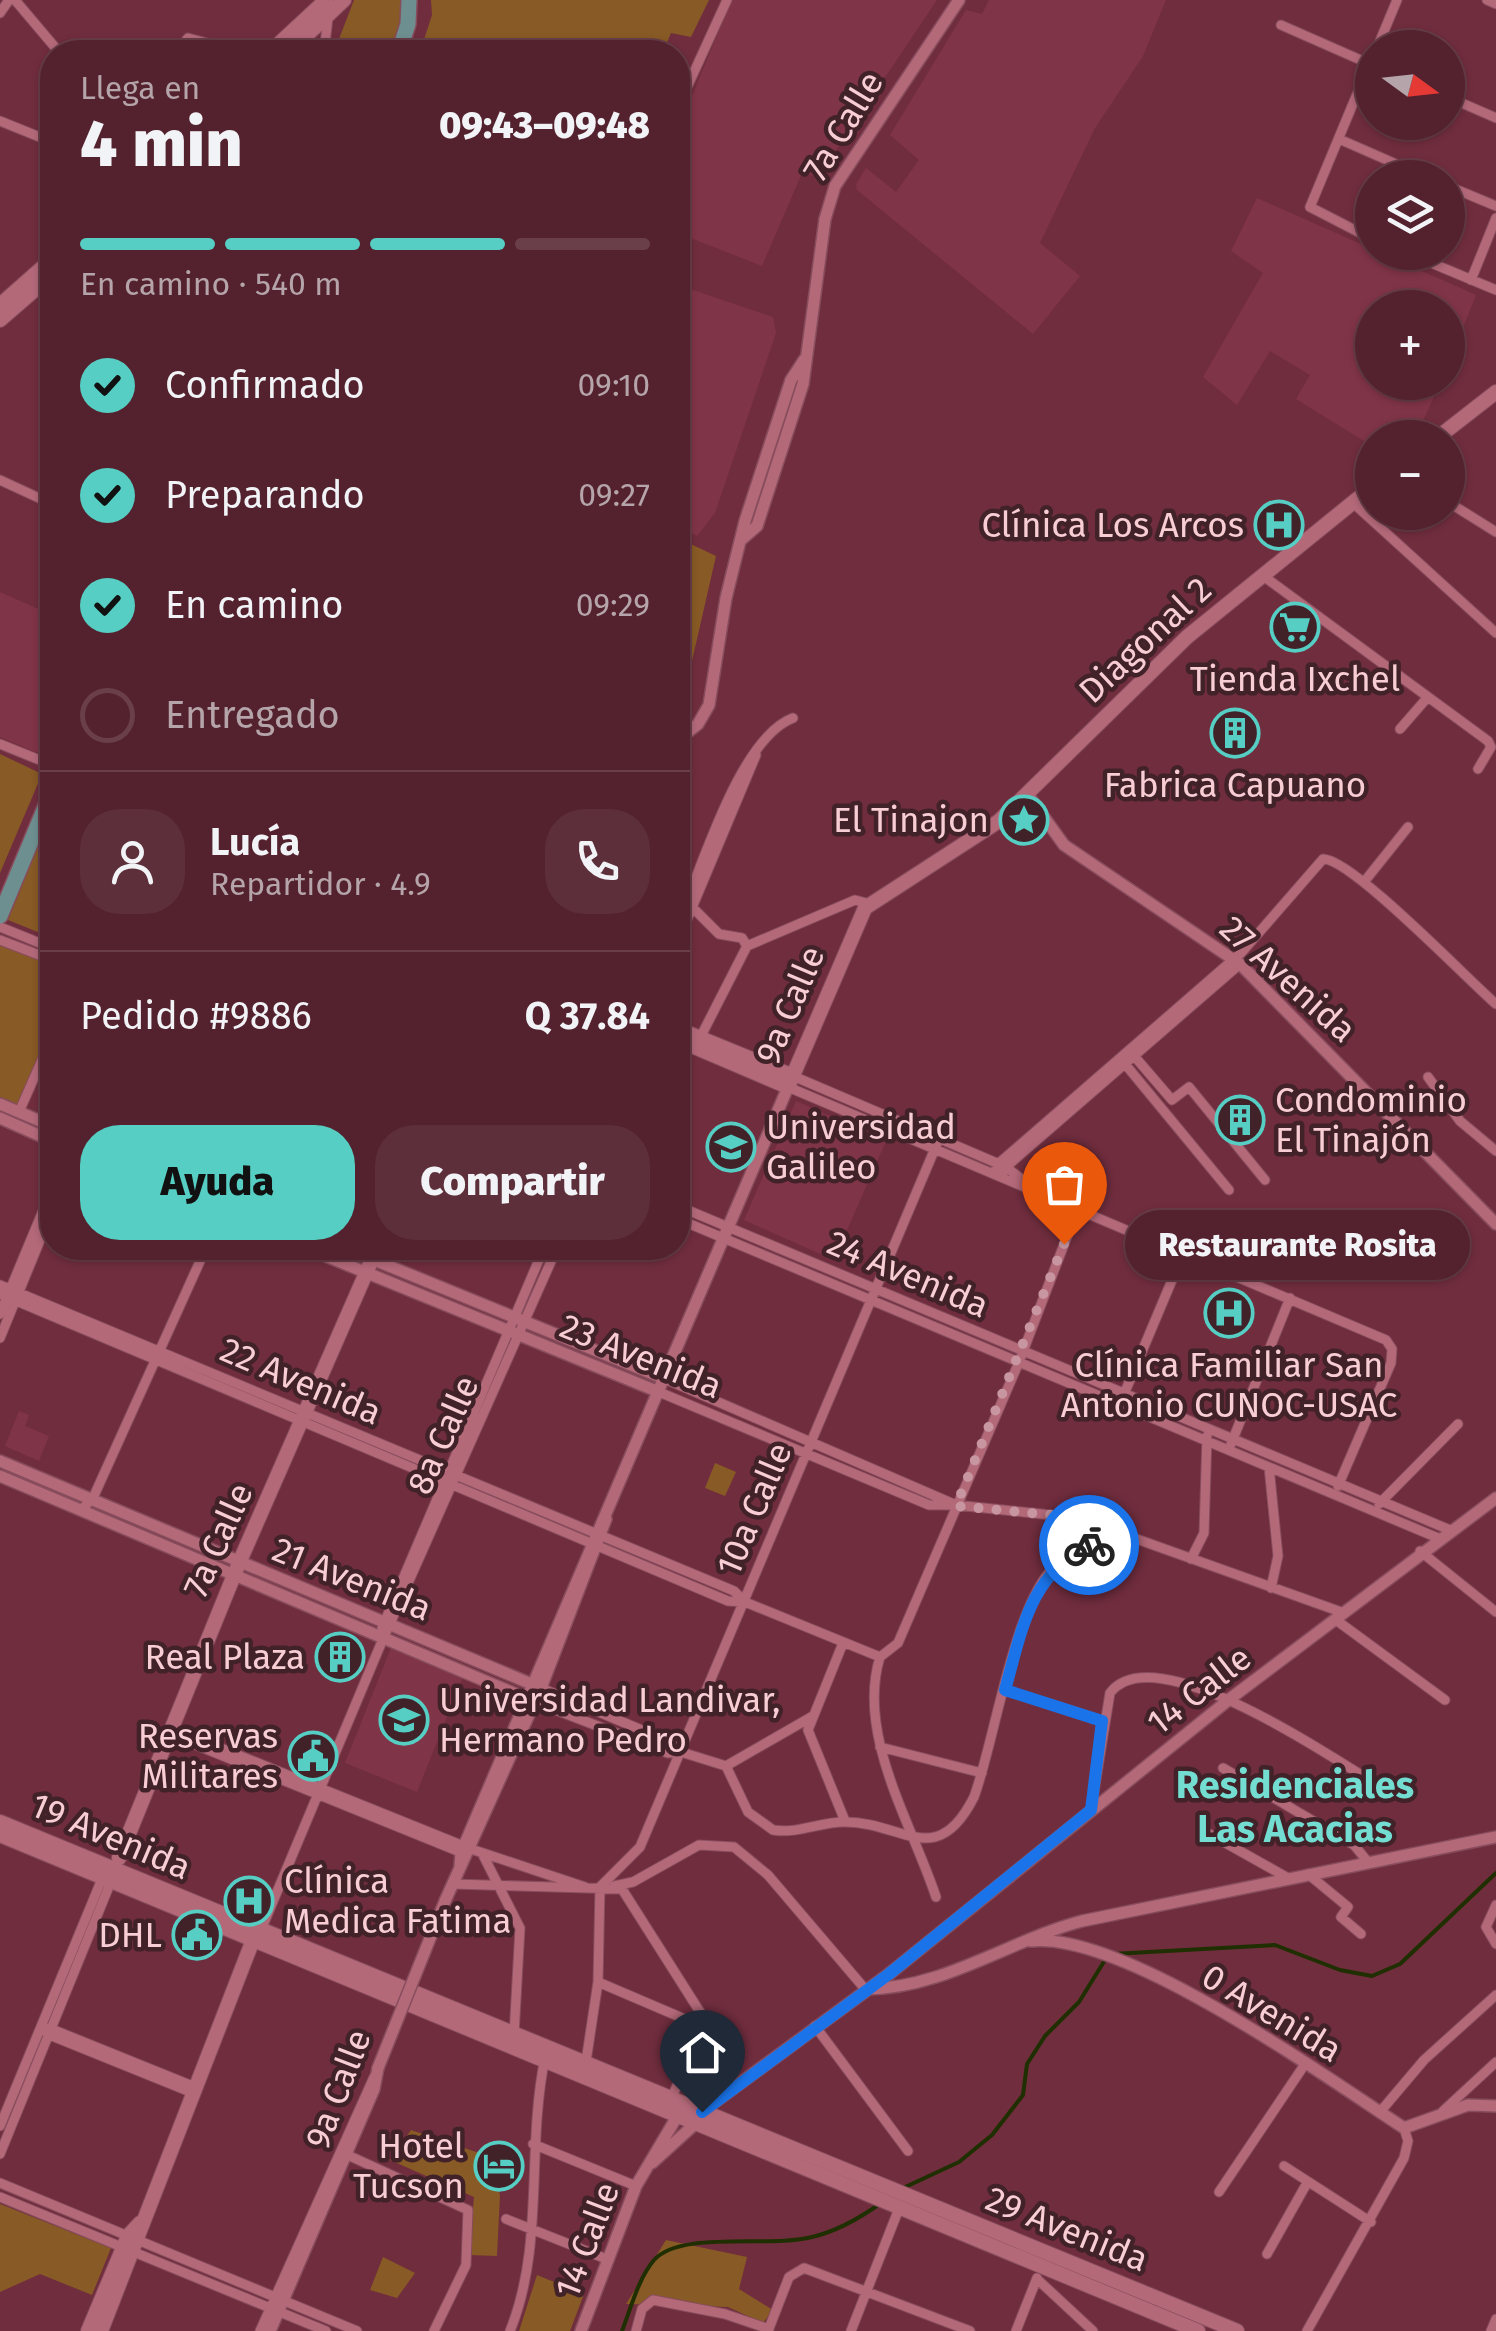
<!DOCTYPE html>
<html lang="es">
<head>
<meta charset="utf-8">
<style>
	body { margin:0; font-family:"Fira Sans",sans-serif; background:#5d2f3a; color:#f1f3f6; height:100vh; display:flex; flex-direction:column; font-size:38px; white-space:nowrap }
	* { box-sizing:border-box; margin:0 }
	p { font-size:32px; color:#b5a4aa }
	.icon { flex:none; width:55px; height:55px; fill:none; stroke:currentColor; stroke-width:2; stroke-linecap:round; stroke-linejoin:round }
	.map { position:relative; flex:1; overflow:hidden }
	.drawer { position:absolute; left:40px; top:40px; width:650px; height:1220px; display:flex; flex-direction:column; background:#54222e; border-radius:40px; box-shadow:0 2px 8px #0004,0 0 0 2px #6a3f4a }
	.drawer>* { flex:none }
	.needle { width:65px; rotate:105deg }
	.tools { position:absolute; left:1355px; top:30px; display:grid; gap:20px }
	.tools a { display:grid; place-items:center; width:110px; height:110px; border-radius:50%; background:#54222e; box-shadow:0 2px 8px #0004,0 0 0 2px #6a3f4a; font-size:50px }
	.pin { position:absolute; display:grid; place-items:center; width:85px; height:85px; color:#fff; margin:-102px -42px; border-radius:50% 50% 50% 0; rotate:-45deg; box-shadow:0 0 10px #0007 }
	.pin .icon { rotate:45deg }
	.courier { position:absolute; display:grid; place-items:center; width:100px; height:100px; margin:-50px; border:8px solid #1a73e8; border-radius:50%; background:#fff; color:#222; box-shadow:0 2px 12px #0007 }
	.bubble { position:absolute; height:70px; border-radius:35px; background:#54222e; box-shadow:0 2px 8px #0004,0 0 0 2px #6a3f4a; font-size:32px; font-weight:800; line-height:70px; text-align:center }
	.head em { font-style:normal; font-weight:800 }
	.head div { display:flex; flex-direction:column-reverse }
	.head { display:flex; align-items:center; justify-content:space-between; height:170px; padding:0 40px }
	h1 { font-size:65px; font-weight:800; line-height:75px }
	.bar { display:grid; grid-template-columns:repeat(4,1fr); gap:15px 10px; align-content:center; height:120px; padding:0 40px }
	.bar i { height:12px; border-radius:8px; background:#6a3f4a }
	.bar .on { background:#56cec3 }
	.bar p { grid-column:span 4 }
	.line { display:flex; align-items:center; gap:25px; padding:0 40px; border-top:2px solid #6a3f4a }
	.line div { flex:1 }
	.round { display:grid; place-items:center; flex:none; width:105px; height:105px; border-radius:40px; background:#5d2f3a }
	ol { padding:0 40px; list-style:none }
	li { display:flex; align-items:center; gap:30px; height:110px }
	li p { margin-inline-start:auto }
	li .icon { padding:10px; border-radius:50%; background:#56cec3; color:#111; stroke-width:4 }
	li:last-child { color:#b5a4aa }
	li i { width:55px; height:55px; border:5px solid #6a3f4a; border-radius:50% }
	.cta { display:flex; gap:20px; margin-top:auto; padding:20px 40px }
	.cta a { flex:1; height:115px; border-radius:40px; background:#56cec3; color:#111; font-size:40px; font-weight:800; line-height:115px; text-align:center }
	.cta a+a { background:#5d2f3a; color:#f1f3f6 }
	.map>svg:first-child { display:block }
</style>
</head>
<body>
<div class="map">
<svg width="1496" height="2331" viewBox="0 0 1496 2331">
	<rect width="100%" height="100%" fill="#702d3e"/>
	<path fill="#803447" d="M732 0H937L818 177 802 173 762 266 678 233V129Z
		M989 0H1166L1143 56 1095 128 1040 243 1080 276 1033 334 857 190 856 184 866 168 896 192 919 160 890 135 966 10 982 14Z
		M1257 198 1476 295 1448 365V308H1372V382L1440 383 1416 437 1372 438V446L1296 399 1310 375 1270 351 1237 405 1203 377 1263 273 1231 251Z
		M678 285 773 317 776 333 715 513 697 536 678 526Z
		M0 592 52 615V743L47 757 0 737Z
		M796 1101 886 1141 834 1260 744 1220Z
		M19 1411 29 1415 25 1426 49 1436 39 1461 5 1446Z
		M391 1648 463 1677 417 1792 345 1763Z"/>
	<path fill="#885a25" d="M354 0H406L395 52H334Z
		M431 0H709L691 37 671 33 663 52H420L432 15Z
		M678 538 716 556 678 722Z
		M0 754 42 774 0 873Z
		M52 812V930L50 937 8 920Z
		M0 941 52 962V1033L18 1112 0 1104Z
		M715 1463 736 1472 725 1496 705 1488Z
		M411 2130 488 2156 500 2195 497 2256 469 2255 474 2197 390 2160Z
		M0 2204 111 2248 92 2295 40 2274 0 2292Z
		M666 2240 747 2257 739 2289 773 2310 763 2323 728 2307 626 2304Z
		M383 2257 415 2273 397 2298 370 2290Z
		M537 2275 584 2294 570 2331H519Z"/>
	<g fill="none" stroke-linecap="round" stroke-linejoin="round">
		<path stroke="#1f2f01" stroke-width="4" d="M1112 1954 1275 1945 1340 1970 1372 1976 1400 1964 1496 1873
			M901 2189 959 2162 992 2135 1023 2095 1027 2064 1045 2036 1079 2002 1105 1960
			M622 2331C631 2308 638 2279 654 2260 681 2230 770 2248 812 2237 838 2231 860 2218 881 2203"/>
		<g stroke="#874d5d" stroke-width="11">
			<path id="minor" d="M15 0 59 52
				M1487 0 1496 4
				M0 13 9 0
				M1281 25 1372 65
				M1377 48 1397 0
				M176 52 188 38 241 52
				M324 52 328 18
				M1372 58 1310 207 1372 239
				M1448 97 1496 118
				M678 107 727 0
				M0 121 52 142
				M1339 139 1428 178
				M1448 186 1496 206
				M1405 252 1496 290
				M1471 280 1496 218
				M0 480 52 504
				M1352 502 1496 633
				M1448 502 1496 532
				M1262 575 1488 741 1491 747 1478 769
				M1400 729 1427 698
				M0 744 52 765
				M1364 882 1408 827
				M678 893 719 934 742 938 747 946
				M678 923C701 871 739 738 793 718
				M0 927 52 948
				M0 940 52 960
				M678 941 756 755
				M700 1038 747 946 855 900 870 904
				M1135 1057 1172 1100 1189 1087 1265 1180
				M1125 1064 1229 1190
				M793 1076 1006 1167 1029 1185
				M1428 1077 1460 1121 1496 1151
				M788 1087 1386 1340 1392 1349 1391 1363 1338 1486
				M19 1112 52 1037
				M994 1173 998 1164 1242 952 1323 859C1351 858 1467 979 1496 1004
				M1001 1177 1006 1167 1240 964
				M678 1206 1450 1530
				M678 1219 1438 1538
				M0 1285 734 1591 745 1602
				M0 1294 728 1601 745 1602 880 1657 898 1643 1019 1362 1078 1208
				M0 1314 52 1189
				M0 1338 52 1211
				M665 1379 956 1505 1051 1515 1117 1532 1344 1613
				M659 1392 929 1505H956
				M1122 1399 1183 1254
				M1231 1444 1290 1298
				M1269 1467 1278 1556 1271 1588
				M1379 1504 1458 1424
				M82 1509 93 1498 206 1248
				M1420 1551 1496 1612
				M1191 1559 1204 1533 1207 1436
				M1336 1620 1445 1700
				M382 1628 544 1248
				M843 1643 808 1730 845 1821
				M880 1657C856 1735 912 1824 936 1897
				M541 1688 673 1743 681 1752
				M1005 1690 1103 1721
				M535 1702 668 1753 681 1752 726 1766
				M171 1728 471 1849 585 1887
				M169 1734 465 1854
				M880 1747 982 1773
				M726 1766 748 1812 773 1830C798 1834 820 1822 844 1822 902 1821 936 1872 974 1797 995 1740 1014 1604 1055 1566 1071 1551 1095 1542 1115 1532
				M726 1766 813 1716
				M1223 1768 1354 1845 1368 1862
				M1091 1810 1110 1693C1153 1636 1324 1753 1368 1779
				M1206 1832 1288 1878
				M482 1853 520 1928 514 2035
				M1308 1874 1348 1907 1341 1917 1361 1934
				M453 1884 622 1889 726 2053
				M614 1886 633 1882 699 1845 734 1847 768 1875 865 1989
				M600 1887 640 1847 939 1139
				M1496 1905 1486 1927 1496 1944
				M261 1930 380 1646 557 1248
				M598 1982 701 2026 706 2023
				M815 2026 908 2151
				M49 2028 195 2087
				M47 2034 193 2093
				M585 2068 598 1982 600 1887
				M671 2100 701 2026
				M1443 2111 1496 2062
				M1380 2112 1424 2060 1496 1995
				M0 2126 104 1874
				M533 2144 636 2186
				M341 2152 468 2210 466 2265 434 2331
				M0 2154 112 1879
				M1284 2166 1371 2222
				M0 2183 357 2331
				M1219 2192 1305 2064
				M0 2197 326 2331
				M506 2219 609 2260
				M1267 2254 1307 2183
				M1037 2279 1093 2331
				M260 2331 374 2077
				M510 2331C545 2245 526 2149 545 2058
				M636 2331 642 2309 653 2300 725 2314 769 2329
				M768 2331 789 2277 804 2268 970 2331
				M851 2331 900 2206
				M1016 2331 1037 2278
				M1307 2331 1404 2158 1408 2141 1404 2128
				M1491 2331 1496 2319"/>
		</g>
		<g stroke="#874d5d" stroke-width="14">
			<path id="tertiary" d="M742 539 757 526 803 384 825 219 835 186 959 0
				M678 740 698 724 709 705 726 598 745 521 791 380 804 360
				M1028 795 1064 845 1240 964 1496 1224
				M0 1104 52 1126
				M0 1118 52 1141
				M306 1248 659 1392
				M345 1248 665 1379
				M0 1461 541 1688
				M0 1476 535 1702
				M460 1867 461 1853 788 1087
				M445 1901 541 1688 606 1519
				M1031 1941C1124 1932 1324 2076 1404 2128L1468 2105 1496 2106
				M866 1989C943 1989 1010 1940 1082 1921L1496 1837
				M701 2112 889 1974 1231 1698 1496 1498
				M652 2163 696 2123
				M270 2331 374 2089 378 2068
				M581 2331 636 2186 678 2115"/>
		</g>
		<g stroke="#874d5d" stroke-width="16">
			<path id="secondary" d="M270 52 326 0
				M289 52 344 0
				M0 305 52 259
				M0 320 52 275
				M1437 438 1496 392
				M678 1029 793 1076
				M678 1040 788 1087 865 908 999 821 1187 637 1372 487
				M0 1822 1237 2331
				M0 1835 1198 2331
				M119 1858 239 1563 377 1248
				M88 2331 128 2236 140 2223
				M101 2331 253 1940"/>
		</g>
		<g stroke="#874d5d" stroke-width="18">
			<path id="primary" d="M399 52 408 24 409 0
				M0 916 52 791"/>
		</g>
		<use href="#minor" stroke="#b46979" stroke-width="9"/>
		<use href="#tertiary" stroke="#b46979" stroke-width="11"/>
		<use href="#secondary" stroke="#b46979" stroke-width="14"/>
		<use href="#primary" stroke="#6e8f90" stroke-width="15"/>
		<g stroke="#874d5d" stroke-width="14" stroke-linecap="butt">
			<path id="tertiary-bridge" d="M378 2068 445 1901"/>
		</g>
		<use href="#tertiary-bridge" stroke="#b46979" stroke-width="11"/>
	</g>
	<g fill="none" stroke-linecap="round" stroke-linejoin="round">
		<path stroke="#c896a0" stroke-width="10" stroke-dasharray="0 18" d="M1064 1244 956 1506 1052 1515 1117 1532 1089 1545"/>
		<path stroke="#1a73e8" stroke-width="12" d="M702 2112 889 1974 1091 1810 1102 1721 1005 1690C1022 1630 1029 1576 1089 1545"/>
	</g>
	<defs>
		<g id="hospital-ring" transform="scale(2.5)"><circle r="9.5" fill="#412229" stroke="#56cec3" stroke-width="1.5"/><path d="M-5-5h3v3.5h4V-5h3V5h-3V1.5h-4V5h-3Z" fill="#56cec3"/></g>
		<g id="supermarket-ring" transform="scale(2.5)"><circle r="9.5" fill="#412229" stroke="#56cec3" stroke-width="1.5"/><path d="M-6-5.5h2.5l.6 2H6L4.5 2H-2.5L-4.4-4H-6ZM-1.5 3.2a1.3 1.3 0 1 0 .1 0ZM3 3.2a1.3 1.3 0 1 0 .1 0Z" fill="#56cec3"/></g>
		<g id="building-ring" transform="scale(2.5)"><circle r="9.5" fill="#412229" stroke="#56cec3" stroke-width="1.5"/><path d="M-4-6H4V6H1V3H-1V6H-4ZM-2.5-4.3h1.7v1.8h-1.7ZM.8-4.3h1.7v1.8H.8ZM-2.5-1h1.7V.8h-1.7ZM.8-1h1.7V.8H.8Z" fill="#56cec3"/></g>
		<g id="sight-ring" transform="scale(2.5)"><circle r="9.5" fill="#412229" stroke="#56cec3" stroke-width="1.5"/><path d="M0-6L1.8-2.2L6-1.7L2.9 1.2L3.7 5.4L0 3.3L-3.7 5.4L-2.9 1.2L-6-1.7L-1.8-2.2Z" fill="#56cec3"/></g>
		<g id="university-ring" transform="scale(2.5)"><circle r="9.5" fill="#412229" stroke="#56cec3" stroke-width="1.5"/><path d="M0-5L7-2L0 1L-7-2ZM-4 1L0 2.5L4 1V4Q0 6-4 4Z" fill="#56cec3"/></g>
		<g id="civic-ring" transform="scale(2.5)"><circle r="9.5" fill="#412229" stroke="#56cec3" stroke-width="1.5"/><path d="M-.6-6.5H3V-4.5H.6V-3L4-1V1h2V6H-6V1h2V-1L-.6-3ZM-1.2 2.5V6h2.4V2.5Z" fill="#56cec3"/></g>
		<g id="hotel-ring" transform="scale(2.5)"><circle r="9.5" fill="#412229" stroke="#56cec3" stroke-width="1.5"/><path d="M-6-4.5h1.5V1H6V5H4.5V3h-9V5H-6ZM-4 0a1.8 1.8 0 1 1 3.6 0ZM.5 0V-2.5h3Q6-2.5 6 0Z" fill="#56cec3"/></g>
	</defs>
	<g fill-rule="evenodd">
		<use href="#hospital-ring" x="1279" y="525"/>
		<use href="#supermarket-ring" x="1295" y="627"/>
		<use href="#building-ring" x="1235" y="733"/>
		<use href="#sight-ring" x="1024" y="820"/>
		<use href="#building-ring" x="1240" y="1120"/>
		<use href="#university-ring" x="731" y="1147"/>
		<use href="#hospital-ring" x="1229" y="1313"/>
		<use href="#building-ring" x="340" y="1657"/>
		<use href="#university-ring" x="404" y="1720"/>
		<use href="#civic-ring" x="313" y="1756"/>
		<use href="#hospital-ring" x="249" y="1901"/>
		<use href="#civic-ring" x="197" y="1935"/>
		<use href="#hotel-ring" x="499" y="2166"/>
	</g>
	<g text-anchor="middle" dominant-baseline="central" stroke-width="9" stroke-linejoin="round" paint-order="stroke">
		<g font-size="35" fill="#f8ced4" stroke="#412229">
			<text transform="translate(843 126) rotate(-59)">7a Calle</text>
			<text transform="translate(1145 640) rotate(-43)">Diagonal 2</text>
			<text transform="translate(1288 979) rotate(42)">27 Avenida</text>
			<text transform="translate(790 1005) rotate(-67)">9a Calle</text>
			<text transform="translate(908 1274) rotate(23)">24 Avenida</text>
			<text transform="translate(641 1356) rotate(22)">23 Avenida</text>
			<text transform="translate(301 1381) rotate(23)">22 Avenida</text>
			<text transform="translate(443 1435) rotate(-66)">8a Calle</text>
			<text transform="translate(754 1509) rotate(-67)">10a Calle</text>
			<text transform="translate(218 1540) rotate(-66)">7a Calle</text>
			<text transform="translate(352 1579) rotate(22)">21 Avenida</text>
			<text transform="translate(1199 1690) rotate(-38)">14 Calle</text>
			<text transform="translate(111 1836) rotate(23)">19 Avenida</text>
			<text transform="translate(1272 2013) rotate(31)">0 Avenida</text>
			<text transform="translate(338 2089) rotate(-69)">9a Calle</text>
			<text transform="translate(1067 2229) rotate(22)">29 Avenida</text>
			<text transform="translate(587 2240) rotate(-69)">14 Calle</text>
		</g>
		<g font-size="35" fill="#f8ced4" stroke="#412229" text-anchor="end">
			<text x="1244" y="525">Clínica Los Arcos</text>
			<text x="1295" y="679" text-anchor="middle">Tienda Ixchel</text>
			<text x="1235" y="785" text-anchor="middle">Fabrica Capuano</text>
			<text x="989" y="820">El Tinajon</text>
			<text x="1275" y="1100" text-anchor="start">Condominio<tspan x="1275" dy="40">El Tinajón</tspan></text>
			<text x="766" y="1127" text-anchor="start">Universidad<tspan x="766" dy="40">Galileo</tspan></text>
			<text x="1229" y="1365" text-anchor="middle">Clínica Familiar San<tspan x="1229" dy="40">Antonio CUNOC-USAC</tspan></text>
			<text x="305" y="1657">Real Plaza</text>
			<text x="439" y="1700" text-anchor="start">Universidad Landivar,<tspan x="439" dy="40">Hermano Pedro</tspan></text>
			<text x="278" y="1736">Reservas<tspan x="278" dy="40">Militares</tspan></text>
			<text x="284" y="1881" text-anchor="start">Clínica<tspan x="284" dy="40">Medica Fatima</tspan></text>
			<text x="162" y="1935">DHL</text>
			<text x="464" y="2146">Hotel<tspan x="464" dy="40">Tucson</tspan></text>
		</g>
		<g font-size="38" font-weight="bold" fill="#73ddd2" stroke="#412229">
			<text x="1295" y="1785">Residenciales<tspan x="1295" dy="44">Las Acacias</tspan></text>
		</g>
	</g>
</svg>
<div class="tools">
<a><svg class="needle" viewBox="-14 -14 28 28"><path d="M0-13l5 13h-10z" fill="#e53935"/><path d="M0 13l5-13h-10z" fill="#b5a4aa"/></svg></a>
<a><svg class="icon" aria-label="layers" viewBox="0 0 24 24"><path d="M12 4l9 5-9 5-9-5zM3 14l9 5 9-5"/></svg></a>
<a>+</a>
<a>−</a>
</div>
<div class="pin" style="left:1064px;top:1244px;background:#ea580c"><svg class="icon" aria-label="bag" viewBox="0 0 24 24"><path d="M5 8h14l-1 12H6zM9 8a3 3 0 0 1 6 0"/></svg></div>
<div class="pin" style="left:702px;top:2112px;background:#1f2937"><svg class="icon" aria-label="home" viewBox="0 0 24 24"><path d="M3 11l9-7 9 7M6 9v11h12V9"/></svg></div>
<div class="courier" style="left:1089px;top:1545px"><svg class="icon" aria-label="bike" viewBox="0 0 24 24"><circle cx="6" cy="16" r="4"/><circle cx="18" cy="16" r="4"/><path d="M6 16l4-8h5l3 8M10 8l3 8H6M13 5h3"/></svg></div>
<div class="bubble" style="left:1125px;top:1210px;width:345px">Restaurante Rosita</div>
<section class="drawer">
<div class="head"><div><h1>4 min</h1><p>Llega en</p></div><em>09:43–09:48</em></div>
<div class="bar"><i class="on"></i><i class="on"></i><i class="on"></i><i></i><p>En camino · 540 m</p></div>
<ol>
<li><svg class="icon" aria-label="check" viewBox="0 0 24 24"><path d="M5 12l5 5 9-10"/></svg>Confirmado<p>09:10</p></li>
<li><svg class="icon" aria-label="check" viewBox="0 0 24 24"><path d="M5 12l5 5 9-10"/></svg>Preparando<p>09:27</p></li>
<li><svg class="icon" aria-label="check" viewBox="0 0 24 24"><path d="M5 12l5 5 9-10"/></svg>En camino<p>09:29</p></li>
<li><i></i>Entregado</li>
</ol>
<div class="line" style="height:180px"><a class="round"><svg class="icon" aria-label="person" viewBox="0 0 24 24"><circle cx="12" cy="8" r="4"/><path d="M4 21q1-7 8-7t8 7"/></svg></a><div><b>Lucía</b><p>Repartidor · 4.9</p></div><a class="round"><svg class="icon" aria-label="phone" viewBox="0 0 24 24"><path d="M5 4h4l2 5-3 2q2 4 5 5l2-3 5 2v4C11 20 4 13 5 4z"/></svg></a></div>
<div class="line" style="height:130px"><div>Pedido #9886</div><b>Q 37.84</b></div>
<div class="cta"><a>Ayuda</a><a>Compartir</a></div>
</section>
</div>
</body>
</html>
